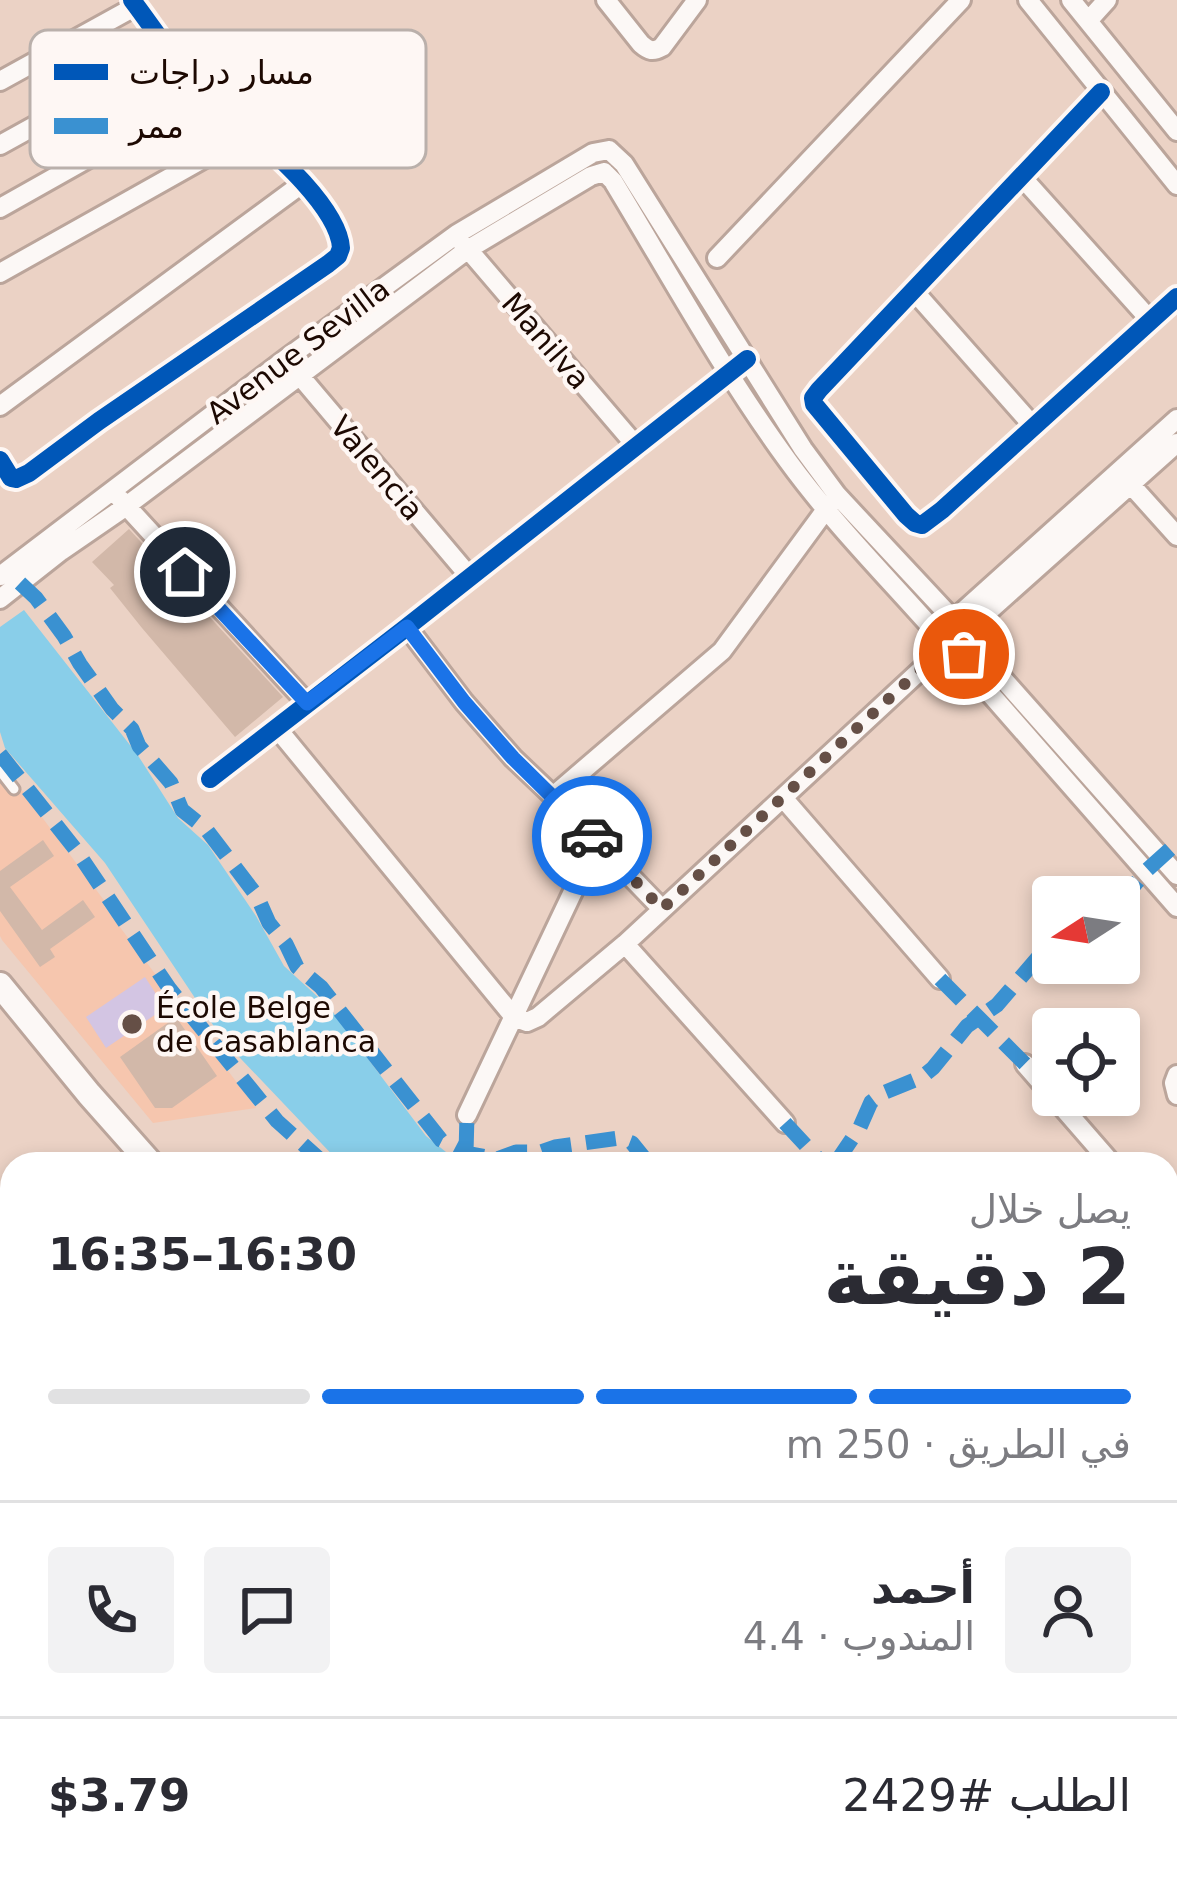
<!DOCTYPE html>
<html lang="ar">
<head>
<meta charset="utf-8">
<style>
	body { margin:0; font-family:"DejaVu Sans",Cairo,sans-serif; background:#f2f2f3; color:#2b2b33; direction:rtl; height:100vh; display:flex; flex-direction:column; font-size:45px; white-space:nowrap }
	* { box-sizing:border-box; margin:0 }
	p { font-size:39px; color:#7c7c81 }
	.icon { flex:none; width:66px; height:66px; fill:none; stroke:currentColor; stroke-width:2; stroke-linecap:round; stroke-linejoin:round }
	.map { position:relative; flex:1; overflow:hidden; direction:ltr }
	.side { position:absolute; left:0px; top:1152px; width:1179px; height:744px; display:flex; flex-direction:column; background:#fff; border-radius:36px 36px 0 0; box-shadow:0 6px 18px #0003; direction:rtl }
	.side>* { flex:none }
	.needle { width:78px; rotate:258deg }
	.tools { position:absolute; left:1032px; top:876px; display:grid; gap:24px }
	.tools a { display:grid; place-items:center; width:108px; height:108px; border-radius:12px; background:#fff; box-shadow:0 6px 18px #0003; font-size:60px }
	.pin { position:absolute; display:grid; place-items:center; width:102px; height:102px; color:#fff; margin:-51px; border:6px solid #fff; border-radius:50%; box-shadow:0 3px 12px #0007 }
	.courier { position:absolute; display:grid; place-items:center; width:120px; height:120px; margin:-60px; border:9px solid #1a73e8; border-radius:50%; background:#fff; color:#222; box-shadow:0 3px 15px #0007 }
	.head em { font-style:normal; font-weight:600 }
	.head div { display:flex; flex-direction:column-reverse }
	.head { display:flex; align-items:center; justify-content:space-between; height:204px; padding:0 48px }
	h1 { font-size:78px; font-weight:600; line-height:90px }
	.bar { display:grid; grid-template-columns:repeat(4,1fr); gap:18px 12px; align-content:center; height:144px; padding:0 48px }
	.bar i { height:15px; border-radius:9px; background:#e1e1e2 }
	.bar .selected { background:#1a73e8 }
	.bar p { grid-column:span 4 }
	.line { display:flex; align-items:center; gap:30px; padding:0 48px; border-top:3px solid #e1e1e2 }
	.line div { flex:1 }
	.round { display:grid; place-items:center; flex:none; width:126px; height:126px; border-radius:12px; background:#f2f2f3 }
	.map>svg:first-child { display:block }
</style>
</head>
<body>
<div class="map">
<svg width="1177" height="1896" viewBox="0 0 1177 1896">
	<rect width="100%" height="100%" fill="#ebd2c5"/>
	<path fill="#f6c6ae" d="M0 761 106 903 104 906 256 1108 153 1123 2 940 0 936Z"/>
	<path fill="#d3c5e3" d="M145 977 165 1008 106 1048 86 1017Z"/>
	<path fill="#89cee9" d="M24 610 137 754 178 818 208 845 256 916 284 966 329 1007 426 1136 461 1164H341L223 1040 105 863 5 748 0 732V627Z
		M0 1369 12 1381V1884H481L491 1896H0Z"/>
	<path fill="#d2b8a9" d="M129 529 283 697 235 737 142 628 110 588 114 585 92 562Z
		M43 840 54 856 10 887 42 930 83 900 95 917 50 949 55 957 40 967 0 911V871Z
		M176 1017 217 1076 172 1108H155L120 1057Z"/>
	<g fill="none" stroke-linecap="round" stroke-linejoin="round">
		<g stroke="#bba59b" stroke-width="15">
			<path id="service" d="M0 771 14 789"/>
		</g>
		<g stroke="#bba59b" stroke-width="24">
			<path id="minor" d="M606 0 641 44C649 51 653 52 662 47L697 0
				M1028 0 1177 185
				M1071 0 1177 131
				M1088 21 1107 0
				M0 81 136 6
				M1101 92 819 390 813 398 814 404 906 515 915 523 922 525 942 510 1177 297
				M0 145 170 51
				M609 150 624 164 803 449 837 495 948 614
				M604 172 613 181C670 275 723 372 788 461 831 520 882 572 931 627
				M1021 176 1151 321
				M0 208 206 92
				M461 241 637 447
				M717 258 961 0
				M0 273 251 132
				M913 290 1034 427
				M295 370 470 577
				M0 406 303 183
				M0 460 11 478 16 479 29 473 99 421 328 264 338 256 341 248C338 195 226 114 189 74 168 52 151 25 132 0
				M1124 477 1177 536
				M120 499 307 703
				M0 576 287 358 457 234 593 153 609 150
				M0 599 61 551 125 507 467 250 591 176 604 172
				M959 615 1177 419
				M407 627 464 702 513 758 553 796 662 909
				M971 627 1177 443
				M972 644 1177 875
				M958 657 1177 907
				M276 727 514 1017
				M210 779 407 627 747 359
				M553 796 722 651 830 504
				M784 799 940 979
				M625 944 785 1123
				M514 1017 527 1022 538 1017 625 944 938 654
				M1025 1064 1112 1164
				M1177 1075 1174 1083 1177 1095
				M467 1115 597 841
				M1167 1227 1177 1239
				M1167 1266 1177 1257
				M1167 1295 1177 1286
				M1167 1381 1177 1392
				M1167 1412 1177 1423
				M1175 1745 1177 1748
				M777 1884 787 1896
				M1019 1894 1020 1896"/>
		</g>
		<g stroke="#bba59b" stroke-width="30">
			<path id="tertiary" d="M0 985 89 1094 151 1164
				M720 1884 729 1896"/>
		</g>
		<use href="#service" stroke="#fcf8f6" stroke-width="9"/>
		<use href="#minor" stroke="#fcf8f6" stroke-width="18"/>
		<use href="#tertiary" stroke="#fcf8f6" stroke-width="24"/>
		<path stroke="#3a91d1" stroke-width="15" stroke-dasharray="30 15" stroke-linecap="butt" d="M20 583 36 598 64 636 80 664 112 709 132 729 139 746 171 783 182 810 206 829 257 896 269 923 286 944 297 967 321 987 441 1140 466 1153 497 1159 516 1152H541L555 1147 619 1138 632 1143 649 1164
			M0 754 76 850 169 988 277 1121 325 1164
			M1119 904 1146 871 1177 843
			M940 979 1025 1064
			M785 1123 823 1164
			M466 1153 467 1115
			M835 1164 860 1127 871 1102 883 1093 922 1077 933 1068 967 1026 997 1005 1041 954 1053 948
			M1167 1652 1177 1646
			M1167 1735 1175 1745 1167 1748
			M889 1896 906 1884"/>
		<g stroke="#fef7f4" stroke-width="26">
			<path id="cycleway" d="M1101 92 819 390 813 398 814 404 906 515 915 523 922 525 942 510 1177 297
				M0 460 11 478 16 479 29 473 99 421 328 264 338 256 341 248C338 195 226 114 189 74 168 52 151 25 132 0
				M210 779 407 627 747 359"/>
		</g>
		<use href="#cycleway" stroke="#0057b8" stroke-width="18"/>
	</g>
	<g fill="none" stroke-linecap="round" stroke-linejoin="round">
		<path stroke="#654f46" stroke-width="12" stroke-dasharray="0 21.6" d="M592 836 662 909 938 653 950 658 964 654"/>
		<path stroke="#1a73e8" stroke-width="15" d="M185 572 307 703 407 627 464 702 513 758 592 836"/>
	</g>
	<circle fill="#654f46" stroke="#fef7f4" stroke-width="4.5" cx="132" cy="1024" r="12"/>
	<g text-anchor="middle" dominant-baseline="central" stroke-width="9" stroke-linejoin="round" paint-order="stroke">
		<g font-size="30" fill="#1d0902" stroke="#fef7f4">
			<text transform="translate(546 341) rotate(49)">Manilva</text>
			<text transform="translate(298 351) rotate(-37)">Avenue Sevilla</text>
			<text transform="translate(377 468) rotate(50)">Valencia</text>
		</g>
		<g font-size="30" fill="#1d0902" stroke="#fef7f4" text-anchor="start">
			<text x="156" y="1007">École Belge<tspan x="156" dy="34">de Casablanca</tspan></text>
		</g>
	</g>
	<rect x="30" y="30" width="396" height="138" rx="18" fill="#fef7f4" stroke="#bab0ab" stroke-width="3"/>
	<rect x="54" y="64" width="54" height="16" fill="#0057b8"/>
	<rect x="54" y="118" width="54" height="16" fill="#3a91d1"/>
	<g font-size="33" fill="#1d0902">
		<text x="129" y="84">مسار دراجات</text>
		<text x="129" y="138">ممر</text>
	</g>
</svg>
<div class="tools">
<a><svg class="needle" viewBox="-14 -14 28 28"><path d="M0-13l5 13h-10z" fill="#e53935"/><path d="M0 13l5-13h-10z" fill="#7c7c81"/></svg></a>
<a><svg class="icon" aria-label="locate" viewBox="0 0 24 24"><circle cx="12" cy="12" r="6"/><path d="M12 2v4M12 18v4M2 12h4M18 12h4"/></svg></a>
</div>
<div class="pin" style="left:964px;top:654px;background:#ea580c"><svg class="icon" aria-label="bag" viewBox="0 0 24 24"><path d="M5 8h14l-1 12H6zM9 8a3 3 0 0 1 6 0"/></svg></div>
<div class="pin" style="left:185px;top:572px;background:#1f2937"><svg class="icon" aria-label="home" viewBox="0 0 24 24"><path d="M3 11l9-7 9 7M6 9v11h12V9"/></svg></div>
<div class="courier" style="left:592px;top:836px"><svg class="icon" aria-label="car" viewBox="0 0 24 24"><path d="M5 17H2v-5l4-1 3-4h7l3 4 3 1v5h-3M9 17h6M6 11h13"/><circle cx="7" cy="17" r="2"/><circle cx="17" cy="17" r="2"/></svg></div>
<section class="side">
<div class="head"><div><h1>2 دقيقة</h1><p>يصل خلال</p></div><em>16:30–16:35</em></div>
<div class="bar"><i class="selected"></i><i class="selected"></i><i class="selected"></i><i></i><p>في الطريق · 250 m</p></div>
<div class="line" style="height:216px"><a class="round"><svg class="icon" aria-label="person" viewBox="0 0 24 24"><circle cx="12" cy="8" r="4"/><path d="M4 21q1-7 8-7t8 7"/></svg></a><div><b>أحمد</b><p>المندوب · 4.4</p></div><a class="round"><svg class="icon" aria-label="chat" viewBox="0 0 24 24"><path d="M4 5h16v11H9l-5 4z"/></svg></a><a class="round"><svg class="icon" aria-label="phone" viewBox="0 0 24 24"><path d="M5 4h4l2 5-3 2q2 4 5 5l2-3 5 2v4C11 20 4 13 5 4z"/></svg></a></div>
<div class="line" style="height:156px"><div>الطلب #2429</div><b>$3.79</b></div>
</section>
</div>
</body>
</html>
